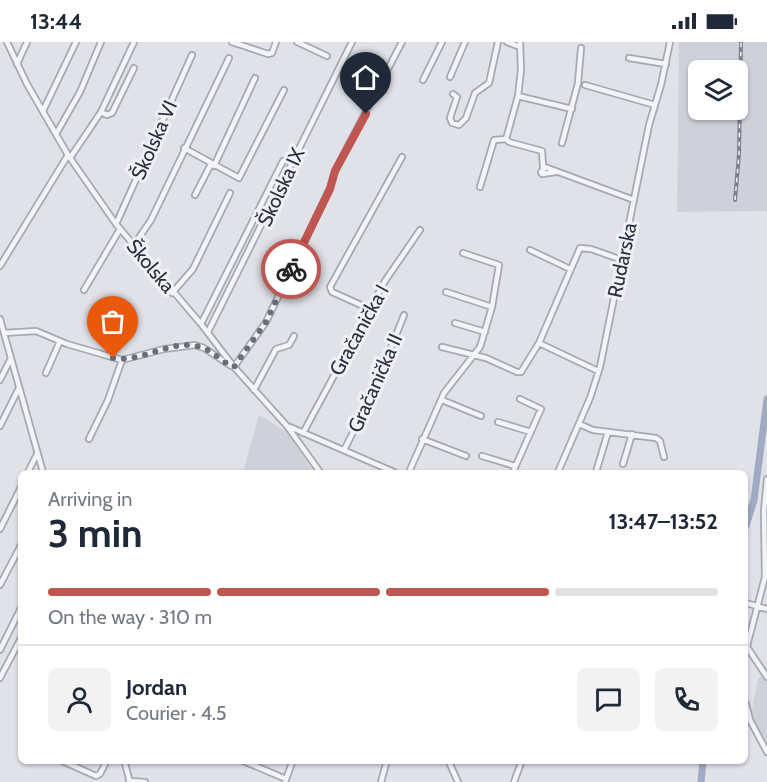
<!DOCTYPE html>
<html lang="en">
<head>
<meta charset="utf-8">
<style>
	body { margin:0; font-family:Cabin,sans-serif; background:#f2f2f3; color:#1f2937; height:100vh; display:flex; flex-direction:column; font-size:22px; white-space:nowrap }
	* { box-sizing:border-box; margin:0 }
	p { font-size:20px; color:#747a83 }
	.icon { flex:none; width:33px; height:33px; fill:none; stroke:currentColor; stroke-width:2; stroke-linecap:round; stroke-linejoin:round }
	.map { position:relative; flex:1; overflow:hidden }
	.sheet { position:absolute; left:18px; top:428px; width:730px; height:294px; display:flex; flex-direction:column; background:#fff; border-radius:9px; box-shadow:0 2px 4px #0004 }
	.sheet>* { flex:none }
	.buttons { position:absolute; left:688px; top:18px; display:grid; gap:12px }
	.buttons a { display:grid; place-items:center; width:60px; height:60px; border-radius:9px; background:#fff; box-shadow:0 2px 4px #0004; font-size:30px }
	.pin { position:absolute; display:grid; place-items:center; width:51px; height:51px; color:#fff; margin:-62px -26px; border-radius:50% 50% 50% 0; rotate:-45deg; box-shadow:0 0 6px #0007 }
	.pin .icon { rotate:45deg }
	.courier { position:absolute; display:grid; place-items:center; width:60px; height:60px; margin:-30px; border:4px solid #c05652; border-radius:50%; background:#fff; color:#222; box-shadow:0 2px 8px #0007 }
	.head em { font-style:normal; font-weight:800 }
	.head div { display:flex; flex-direction:column-reverse }
	.head { display:flex; align-items:center; justify-content:space-between; height:102px; padding:0 30px }
	h1 { font-size:39px; font-weight:800; line-height:45px }
	.bar { display:grid; grid-template-columns:repeat(4,1fr); gap:9px 6px; align-content:center; height:72px; padding:0 30px }
	.bar i { height:8px; border-radius:4px; background:#e0e1e3 }
	.bar .current { background:#c05652 }
	.bar p { grid-column:span 4 }
	.line { display:flex; align-items:center; gap:15px; padding:0 30px; border-top:2px solid #e0e1e3 }
	.line div { flex:1 }
	.round { display:grid; place-items:center; flex:none; width:63px; height:63px; border-radius:9px; background:#f2f2f3 }
	.status { display:flex; justify-content:space-between; align-items:center; height:42px; padding:0 30px; background:#fff; direction:ltr }
	.status svg { height:16px; fill:currentColor }
	.map>svg:first-child { display:block }
</style>
</head>
<body>
<div class="status"><b>13:44</b><svg viewBox="0 0 49 12"><path d="M0 12V9h3v3zM5 12V6h3v6zM10 12V3h3v9zM15 12V0h3v12zM26 1h20v11H26zM47 4h2v5h-2z"/></svg></div>
<div class="map">
<svg width="767" height="740" viewBox="0 0 767 740">
	<rect width="100%" height="100%" fill="#e1e2e8"/>
	<path fill="#cfd1da" fill-rule="evenodd" d="M679 0H767V169L677 170ZM738 28V68H699V28Z
		M259 373 287 390 314 430H243Z
		M765 633 767 635V709L750 678 758 636Z"/>
	<g fill="none" stroke-linecap="round" stroke-linejoin="round">
		<path stroke="#9faac4" stroke-width="7" d="M746 484 754 458 767 357
			M701 740 703 718"/>
		<g stroke="#a7a8b2" stroke-width="8">
			<path id="minor" d="M7 0 27 42 68 113 116 182 201 282 234 325 287 384 320 430
				M232 0 268 12 272 11 276 0
				M297 0 327 14
				M507 0 520 5
				M629 16 666 22
				M17 22 27 0
				M450 35 465 0
				M423 38 442 0
				M585 43 655 63
				M453 52 457 55 450 76 452 81 459 83 466 76 475 51 489 41 498 0
				M518 54 572 67
				M43 69 76 0
				M101 70 134 0
				M56 92 80 50 101 0
				M506 97 509 100 542 109 543 125
				M562 101 578 41 581 6
				M184 106 239 136 284 48
				M70 116 101 70 107 73 112 71 134 26
				M214 124 255 36
				M556 130 542 132 541 130 545 125 634 158
				M480 145 494 98 506 97 518 54 521 28 520 0
				M195 153 211 122
				M116 182 192 13
				M134 203 151 178 229 16
				M530 208 570 227
				M0 224 68 113
				M84 248 120 187
				M446 250 492 265
				M172 251 193 227 230 151
				M370 267 332 250 330 245 402 115
				M0 277 43 430
				M455 281 485 290
				M201 282 283 119
				M208 290 352 0
				M4 291 36 289 67 302 122 318 164 307 195 303 204 306 231 324
				M539 301 580 206 591 207 622 218
				M442 305 486 316 517 330H521L539 301 598 329
				M234 325 266 280 330 146 335 129 402 0
				M46 331 60 299
				M0 338 11 316
				M254 348 276 307 289 303 294 294
				M442 358 481 374
				M498 380 531 390
				M579 382 593 388 656 396 660 399 664 415
				M0 384 19 346
				M290 385 394 430
				M303 391 385 239 420 188
				M89 397 108 358 122 318
				M422 397 466 414
				M344 408 374 349 404 273
				M482 414 515 424
				M623 422 632 392
				M28 430 37 412
				M409 430 444 351 480 305 492 265 499 223 463 211
				M513 430 541 367 520 357
				M558 430 590 356 600 325 649 83 661 43 670 0
				M596 430 608 390
				M0 487 21 445
				M0 543 21 503
				M746 561 767 567
				M747 605 767 635
				M0 608 21 566
				M746 608 765 535 764 469 767 437
				M0 636 21 596
				M746 662 750 678 767 710
				M60 718 96 734 100 732 107 718
				M124 718 130 740
				M241 718 286 737
				M448 718 458 740
				M129 739 145 740
				M285 740 293 718
				M381 740 387 718
				M514 740 522 718"/>
		</g>
		<use href="#minor" stroke="#f3f4f7" stroke-width="4.5"/>
		<g stroke="#7c8090" stroke-width="4">
			<path id="rail" d="M735 158 739 112 741 0"/>
		</g>
		<use href="#rail" stroke="#f0f1f6" stroke-width="1.5" stroke-dasharray="4.5" stroke-linecap="butt"/>
	</g>
	<g fill="none" stroke-linecap="round" stroke-linejoin="round">
		<path stroke="#6b6d7a" stroke-width="6" stroke-dasharray="0 10.8" d="M113 316C142 321 168 298 197 304 212 307 221 320 234 325L266 280 291 227"/>
		<path stroke="#c05652" stroke-width="8" d="M291 227 330 147 335 129 366 72"/>
	</g>
	<g text-anchor="middle" dominant-baseline="central" stroke-width="6" stroke-linejoin="round" paint-order="stroke">
		<g font-size="20" fill="#2b2e3e" stroke="#f0f1f6">
			<text transform="translate(154 98) rotate(-66)">Školska VI</text>
			<text transform="translate(281 145) rotate(-65)">Školska IX</text>
			<text transform="translate(622 218) rotate(-78)">Rudarska</text>
			<text transform="translate(151 224) rotate(50)">Školska</text>
			<text transform="translate(359 288) rotate(-61)">Gračanička I</text>
			<text transform="translate(375 341) rotate(-66)">Gračanička II</text>
		</g>
	</g>
</svg>
<div class="buttons">
<a><svg class="icon" aria-label="layers" viewBox="0 0 24 24"><path d="M12 4l9 5-9 5-9-5zM3 14l9 5 9-5"/></svg></a>
</div>
<div class="pin" style="left:113px;top:316px;background:#ea580c"><svg class="icon" aria-label="bag" viewBox="0 0 24 24"><path d="M5 8h14l-1 12H6zM9 8a3 3 0 0 1 6 0"/></svg></div>
<div class="pin" style="left:366px;top:72px;background:#1f2937"><svg class="icon" aria-label="home" viewBox="0 0 24 24"><path d="M3 11l9-7 9 7M6 9v11h12V9"/></svg></div>
<div class="courier" style="left:291px;top:227px"><svg class="icon" aria-label="bike" viewBox="0 0 24 24"><circle cx="6" cy="16" r="4"/><circle cx="18" cy="16" r="4"/><path d="M6 16l4-8h5l3 8M10 8l3 8H6M13 5h3"/></svg></div>
<section class="sheet">
<div class="head"><div><h1>3 min</h1><p>Arriving in</p></div><em>13:47–13:52</em></div>
<div class="bar"><i class="current"></i><i class="current"></i><i class="current"></i><i></i><p>On the way · 310 m</p></div>
<div class="line" style="height:108px"><a class="round"><svg class="icon" aria-label="person" viewBox="0 0 24 24"><circle cx="12" cy="8" r="4"/><path d="M4 21q1-7 8-7t8 7"/></svg></a><div><b>Jordan</b><p>Courier · 4.5</p></div><a class="round"><svg class="icon" aria-label="chat" viewBox="0 0 24 24"><path d="M4 5h16v11H9l-5 4z"/></svg></a><a class="round"><svg class="icon" aria-label="phone" viewBox="0 0 24 24"><path d="M5 4h4l2 5-3 2q2 4 5 5l2-3 5 2v4C11 20 4 13 5 4z"/></svg></a></div>
</section>
</div>
</body>
</html>
